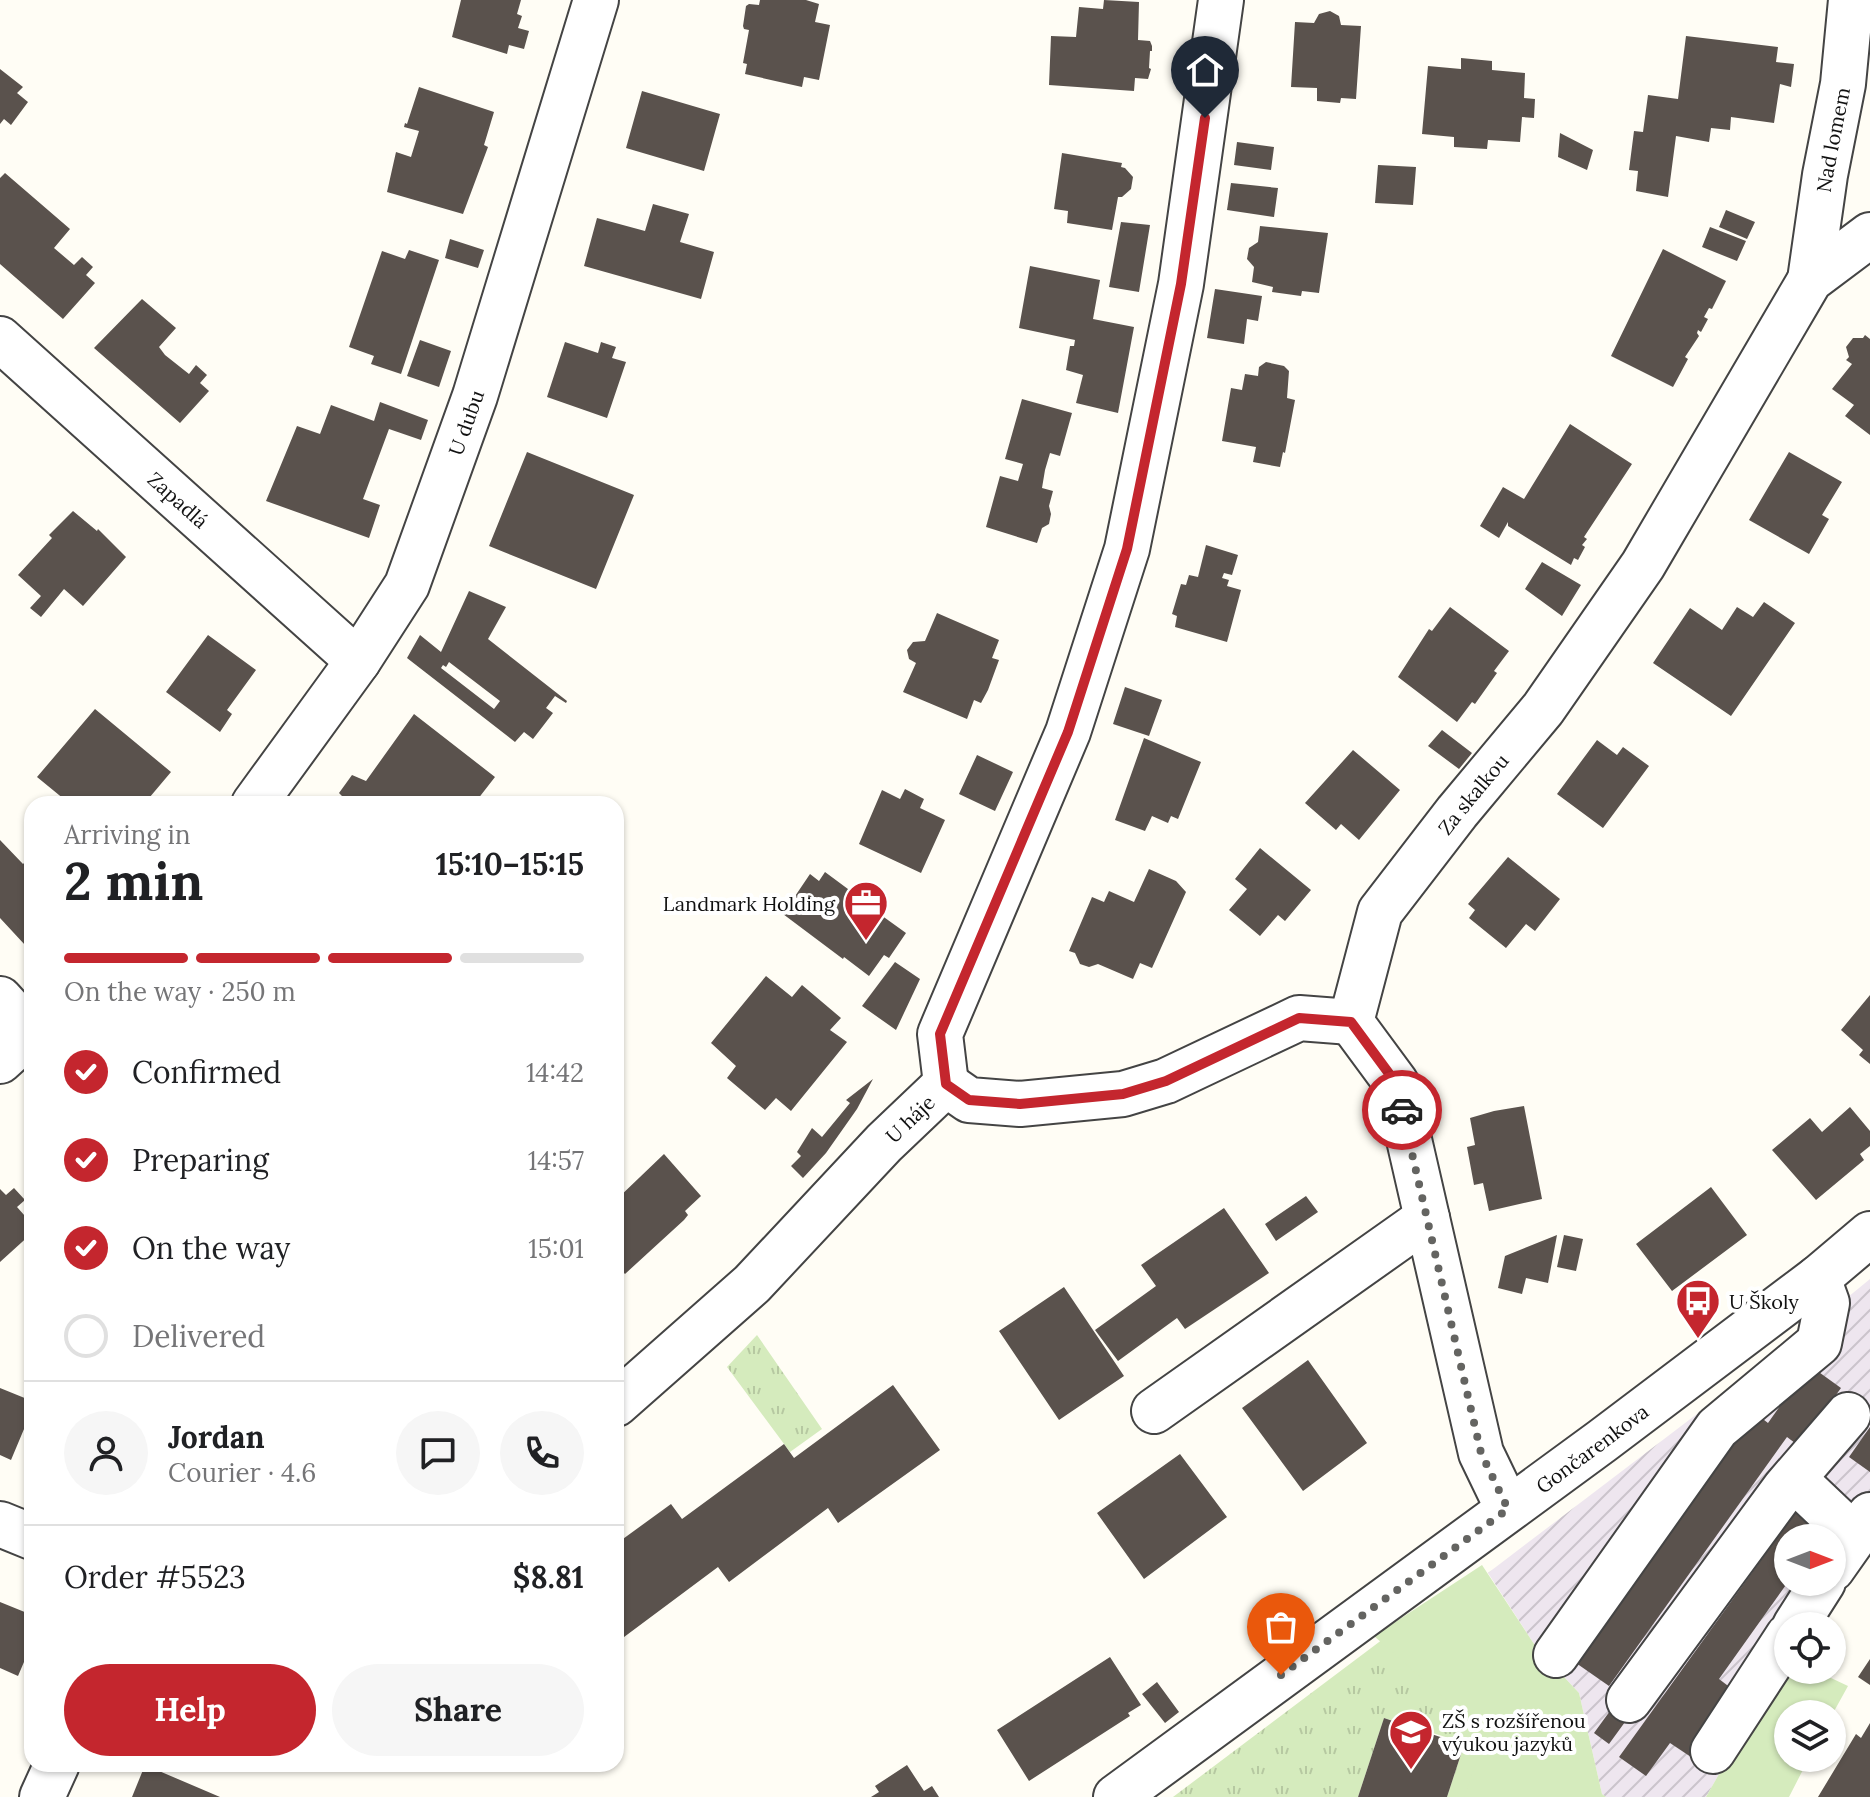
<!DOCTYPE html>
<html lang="en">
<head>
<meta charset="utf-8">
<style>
	body { margin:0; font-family:Lora,serif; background:#f6f6f6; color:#202124; height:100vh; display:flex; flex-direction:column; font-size:30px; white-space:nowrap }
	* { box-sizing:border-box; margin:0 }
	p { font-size:26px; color:#757577 }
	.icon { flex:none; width:44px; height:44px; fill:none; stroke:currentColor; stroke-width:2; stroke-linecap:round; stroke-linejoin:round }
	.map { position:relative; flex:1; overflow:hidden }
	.panel { position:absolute; left:24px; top:796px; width:600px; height:976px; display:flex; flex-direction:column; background:#fff; border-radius:24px; box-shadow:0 2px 6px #0004 }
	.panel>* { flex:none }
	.needle { width:52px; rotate:90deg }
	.controls { position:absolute; left:1774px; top:1524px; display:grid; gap:16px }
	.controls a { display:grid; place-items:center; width:72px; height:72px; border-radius:50%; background:#fff; box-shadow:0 2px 6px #0004; font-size:40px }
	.pin { position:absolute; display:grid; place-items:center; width:68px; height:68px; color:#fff; margin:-82px -34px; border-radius:50% 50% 50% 0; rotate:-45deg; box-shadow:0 0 8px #0007 }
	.pin .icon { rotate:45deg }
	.courier { position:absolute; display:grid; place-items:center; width:80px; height:80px; margin:-40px; border:6px solid #c4262e; border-radius:50%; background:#fff; color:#222; box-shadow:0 2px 10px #0007 }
	.headline em { font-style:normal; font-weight:700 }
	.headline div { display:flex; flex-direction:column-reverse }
	.headline { display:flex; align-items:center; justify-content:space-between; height:136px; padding:0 40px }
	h1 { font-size:52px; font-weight:700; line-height:60px }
	.bar { display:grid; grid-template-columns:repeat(4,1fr); gap:12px 8px; align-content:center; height:96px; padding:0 40px }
	.bar i { height:10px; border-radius:6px; background:#e0e0e0 }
	.bar .on { background:#c4262e }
	.bar p { grid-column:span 4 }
	.line { display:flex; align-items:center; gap:20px; padding:0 40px; border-top:2px solid #e0e0e0 }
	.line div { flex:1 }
	.round { display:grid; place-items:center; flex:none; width:84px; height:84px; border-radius:42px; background:#f6f6f6 }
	ol { padding:0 40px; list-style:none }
	li { display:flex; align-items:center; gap:24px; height:88px }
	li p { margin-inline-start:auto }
	li .icon { padding:8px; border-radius:50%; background:#c4262e; color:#fff; stroke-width:4 }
	li:last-child { color:#757577 }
	li i { width:44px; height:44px; border:4px solid #e0e0e0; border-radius:50% }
	.button { display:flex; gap:16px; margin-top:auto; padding:16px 40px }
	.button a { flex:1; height:92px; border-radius:48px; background:#c4262e; color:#fff; font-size:32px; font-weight:700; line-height:92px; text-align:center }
	.button a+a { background:#f6f6f6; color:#202124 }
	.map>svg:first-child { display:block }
</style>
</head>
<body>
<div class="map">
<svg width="1870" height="1797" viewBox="0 0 1870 1797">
	<defs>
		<pattern id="industrial-furrows" width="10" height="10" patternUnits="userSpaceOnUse" patternTransform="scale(2)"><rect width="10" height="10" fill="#eee6ef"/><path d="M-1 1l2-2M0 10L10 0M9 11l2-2" fill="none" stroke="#cbc4cc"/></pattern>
		<pattern id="grass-tufts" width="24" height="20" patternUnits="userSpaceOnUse" patternTransform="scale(2)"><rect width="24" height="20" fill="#d5ebbd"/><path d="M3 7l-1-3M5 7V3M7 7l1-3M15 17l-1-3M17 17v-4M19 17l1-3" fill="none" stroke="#b6c8a1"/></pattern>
	</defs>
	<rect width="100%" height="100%" fill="#fffdf5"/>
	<path fill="url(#industrial-furrows)" fill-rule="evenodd" d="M1870 1279V1540L1788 1653 1706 1797H1606L1602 1794 1579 1693 1536 1647 1488 1573 1814 1325ZM1788 1538H1832V1582H1788Z"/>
	<path fill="url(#grass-tufts)" d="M757 1335 822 1429 790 1452 727 1367Z
		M1419 1612 1540 1797H1447L1464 1745 1452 1739 1384 1718 1358 1797H1173Z"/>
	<path fill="#d5ebbd" d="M1482 1565 1536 1647 1579 1693 1602 1794 1606 1797H1464L1486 1735 1374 1636Z
		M1786 1656 1788 1670H1814L1848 1686 1832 1715 1788 1714V1758H1809L1789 1797H1706Z"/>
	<path fill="#5a524d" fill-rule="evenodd" d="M461 0H521L517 14 522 16 518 28 529 31 524 49 509 45 507 54 452 37Z
		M760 0H806L819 4 815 22 830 25 819 80 804 77 802 87 745 74 747 64 743 63 749 30 744 29 743 26 746 6 749 4 759 5Z
		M1104 0 1139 2 1138 40 1150 41 1152 46V51H1150L1149 68 1151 69 1148 79 1135 78 1134 91 1049 85 1051 36 1076 37 1079 7 1103 9Z
		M1330 11 1339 16 1341 25 1361 26 1356 99 1341 98 1340 103 1317 101V88L1291 87 1295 22 1314 23 1319 14Z
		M1686 36 1778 47 1776 62 1794 64 1791 87 1780 84 1774 123 1731 117 1730 130 1711 128 1709 142 1676 136 1668 197 1636 191 1638 171 1629 170 1634 131 1643 132 1648 95 1678 99Z
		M1461 58 1492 61V70L1525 73 1524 98 1535 99 1534 118 1522 117 1520 142 1488 140 1487 149 1454 147V137L1422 134 1428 66 1461 69Z
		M0 69 23 87 17 93 28 102 11 125 4 119 0 124Z
		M419 87 494 112 484 145 488 147 463 214 387 192 396 152 411 157 419 131 404 127 405 123 407 124Z
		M642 91 720 114 704 171 626 148Z
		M1560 133 1593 150 1587 170 1558 157Z
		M1237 142 1274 147 1271 170 1234 165Z
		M1062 153 1122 163 1121 167 1125 168 1133 177 1131 189 1122 197H1118L1112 230 1067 223 1068 211 1054 209Z
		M1378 165 1416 167 1413 205 1375 203Z
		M5 173 70 229 54 248 74 265 82 257 93 267 86 275 95 283 63 319 0 264V178Z
		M1231 183 1278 188 1274 217 1227 210Z
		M653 204 689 214 680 242 714 252 701 299 584 266 597 218 645 231Z
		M1726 210 1755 222 1747 239 1719 227Z
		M1121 222 1150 225 1139 292 1109 287Z
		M1260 226 1328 233 1319 293 1302 291 1301 296 1272 292 1273 287 1252 282 1254 267 1247 259 1249 248 1258 242Z
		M1710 227 1746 241 1737 261 1702 247Z
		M450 239 484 250 478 268 445 258Z
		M1663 249 1726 281 1712 309 1709 308 1704 317 1708 319 1701 332 1698 330 1697 333 1699 336 1685 357 1688 359 1673 387 1611 356Z
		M409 250 439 260 401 374 371 364 374 356 349 347 382 251 405 259Z
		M1030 266 1100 280 1093 319 1134 327 1118 413 1076 403 1083 375 1066 370 1070 346H1074L1075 340 1019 328Z
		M1215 289 1262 296 1258 321 1247 319 1244 344 1207 338Z
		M142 299 176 328 159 347 165 355 189 374 196 365 207 375 200 383 209 391 180 423 94 348Z
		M1865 335 1870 339V435L1845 416 1854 405 1832 389 1852 364 1846 360 1849 357 1846 347 1853 338H1863Z
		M420 340 451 351 439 387 407 376Z
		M565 342 598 353 601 342 616 347 612 358 626 362 607 418 547 397Z
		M1266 362 1284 366 1289 371 1287 398 1295 400 1285 453 1283 452 1280 467 1253 462 1256 447 1222 441 1231 388 1242 390 1245 374 1258 376 1259 367Z
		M1022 399 1072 413 1060 456 1050 453 1045 470 1042 488 1053 491 1049 506 1051 514 1049 524 1042 528 1037 543 986 527 1000 476 1018 481 1023 464 1005 459Z
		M380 402 428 420 421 440 389 429 363 499 380 505 369 538 266 501 297 426 320 434 331 405 374 421Z
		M1570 424 1632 464 1584 537 1587 539 1582 545 1585 547 1578 560 1574 558 1571 565 1508 526V522L1499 538 1480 526 1503 487 1524 499Z
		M527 452 634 495 596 589 489 546Z
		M1789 452 1842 482 1822 515 1829 519 1809 554 1749 520Z
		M73 511 97 531 98 529 126 557 83 606 64 589 41 617 30 608 41 596 18 575 52 538 49 535Z
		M1206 545 1238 555 1232 575 1224 573 1222 578 1229 580 1227 586 1241 590 1227 642 1175 627 1177 616 1172 614 1181 584 1186 585 1189 575 1198 577Z
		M1542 562 1581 585 1562 616 1525 589Z
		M469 591 506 607 488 639 567 701 566 703 555 696 546 708 553 713 533 739 524 732 515 742 407 658 420 635 441 652ZM449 662 500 701 494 709 441 668 443 665 446 667Z
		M1764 602 1795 623 1731 716 1653 663 1690 608 1722 630 1737 607 1753 617Z
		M1450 607 1509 651 1494 671 1497 673 1475 704 1472 702 1457 722 1398 677 1429 629 1432 631Z
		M937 613 999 640 992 658 999 660 988 690 981 703 974 700 967 719 903 692 916 663 909 659 907 650 913 642 925 641Z
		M208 635 256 670 227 710 232 714 220 732 166 692Z
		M1125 687 1162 700 1149 736 1113 724Z
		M95 709 171 772 144 804H70L37 777Z
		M414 714 495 777 474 804H416L413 802 411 804H340L344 798 339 793 352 775 366 781Z
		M1442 730 1472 753 1459 769 1428 746Z
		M1144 738 1201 762 1178 819 1171 816 1168 823 1152 816 1145 831 1115 820Z
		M1597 740 1617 755 1623 747 1649 766 1603 828 1557 794Z
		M1353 750 1400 790 1359 840 1341 824 1336 830 1305 803Z
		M977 755 1013 772 995 811 959 794Z
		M905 789 924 799 920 808 945 820 921 873 859 844 882 790 900 799Z
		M0 840 23 864 32 855V939L25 945 0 918Z
		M1260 848 1311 890 1285 921 1278 915 1260 936 1229 910 1247 889 1235 879Z
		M1508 857 1560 899 1535 931 1526 924 1506 948 1469 918 1475 910 1468 904Z
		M1149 869 1176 881 1186 892 1152 968 1140 963 1133 979 1098 964 1089 967 1080 964 1075 953 1069 951 1092 897 1104 902 1109 891 1134 902Z
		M825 872 852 892 864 896 874 910 906 933 889 958 884 955 869 976 844 957 843 959 783 914 810 874 819 881Z
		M895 962 920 979 896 1030 862 1006Z
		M766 976 792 997 802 985 841 1018 830 1030 847 1042 791 1111 776 1098 765 1110 727 1078 736 1066 711 1043Z
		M1870 995V1064L1859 1055 1863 1050 1841 1030Z
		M873 1079 857 1109 826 1153 803 1178 791 1166 801 1156 797 1152 812 1128 822 1137 850 1103 846 1100Z
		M1524 1106 1542 1199 1489 1211 1483 1183 1474 1185 1467 1147 1475 1145 1470 1118 1494 1111Z
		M1850 1107 1870 1131V1146L1860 1154 1864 1160 1816 1200 1772 1150 1810 1118 1822 1132Z
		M664 1154 701 1196 685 1211 688 1215 684 1220 625 1274 623 1272 616 1279V1200Z
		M1711 1187 1747 1235 1672 1291 1636 1244Z
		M14 1188 25 1200 17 1207 32 1224V1233L0 1262V1189L6 1195Z
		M1306 1196 1318 1212 1276 1241 1265 1224Z
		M1224 1208 1269 1273 1185 1329 1177 1318 1118 1361 1095 1330 1156 1286 1141 1265Z
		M1557 1235 1548 1283 1526 1278 1522 1294 1498 1288 1505 1256Z
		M1564 1235 1583 1239 1576 1271 1557 1267Z
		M1064 1287 1124 1376 1059 1420 999 1331Z
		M1308 1360 1367 1443 1303 1491 1242 1408Z
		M1809 1365 1841 1388 1799 1446 1787 1437 1609 1686 1576 1663 1755 1413 1768 1423Z
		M893 1385 940 1450 838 1523 828 1508 729 1582 718 1567 616 1643V1544L671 1504 682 1519 784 1444 794 1458Z
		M0 1388 32 1401V1410L11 1460 0 1455Z
		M1870 1427V1472L1849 1457Z
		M1180 1454 1227 1517 1144 1579 1097 1513Z
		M1803 1502 1829 1525 1820 1538H1788V1582L1719 1679 1740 1695 1694 1759 1670 1743 1646 1776 1619 1757Z
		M0 1602 32 1615V1666L24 1662 18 1676 0 1668Z
		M1110 1657 1141 1705 1128 1713 1130 1716 1029 1781 997 1730Z
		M1870 1659V1685L1858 1677Z
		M1157 1682 1179 1712 1165 1723 1142 1694Z
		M1618 1700 1633 1711 1609 1744 1594 1733Z
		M1384 1718 1464 1745 1447 1797H1358Z
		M1870 1723V1797H1818L1856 1734 1861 1738Z
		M145 1765 220 1797H132Z
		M907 1765 924 1791 932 1786 939 1797H871L879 1792 875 1786Z"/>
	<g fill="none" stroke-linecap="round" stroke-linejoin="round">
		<g stroke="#444" stroke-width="48">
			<g id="minor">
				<path id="s1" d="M1810 280 1825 175 1843 84 1851 0"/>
				<path id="s2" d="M0 339 358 661"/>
				<path id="s3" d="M254 804 358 661 407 585 475 396 596 0"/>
				<path d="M0 999 31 1033"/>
				<path id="s4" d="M1351 1022 1380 912 1457 812 1543 709 1643 565 1810 280 1870 235"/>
				<path d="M1351 1022 1396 1083 1481 1453 1508 1509"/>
				<path d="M0 1061 32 1032"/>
				<path d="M946 1084 940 1034 1068 732 1127 549 1181 284 1221 0"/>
				<path d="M946 1084 969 1100 1020 1104 1123 1094 1166 1081 1299 1018 1351 1022"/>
				<path id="s5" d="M616 1404 752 1284 884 1143 946 1084"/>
				<path d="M1154 1411 1427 1218"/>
				<path d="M1794 1479 1854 1536"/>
				<path d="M0 1524 32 1537"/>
				<path d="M1832 1569 1870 1515"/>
				<path d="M1795 1626 1823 1582"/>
				<path d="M1556 1655 1717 1428 1819 1343 1827 1303 1818 1278"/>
				<path d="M1629 1700 1785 1488 1848 1415"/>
				<path d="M1713 1751 1788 1636"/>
				<path d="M42 1797 57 1764"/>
				<path id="s6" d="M1116 1797 1602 1441 1818 1278 1870 1234"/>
			</g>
		</g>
		<use href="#minor" stroke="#fff" stroke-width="44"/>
	</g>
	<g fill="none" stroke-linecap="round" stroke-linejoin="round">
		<path stroke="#646461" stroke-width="8" stroke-dasharray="0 14.4" d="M1281 1675 1508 1509 1481 1453 1402 1110"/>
		<path stroke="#c4262e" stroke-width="10" d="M1205 118 1181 284 1127 549 1068 732 940 1034 946 1084 969 1100 1020 1104 1123 1094 1166 1081 1299 1018 1351 1022 1396 1083 1402 1110"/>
	</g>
	<defs>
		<g id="office-pin" transform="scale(2.3)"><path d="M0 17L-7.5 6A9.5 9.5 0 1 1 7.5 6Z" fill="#c4262e" stroke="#fff"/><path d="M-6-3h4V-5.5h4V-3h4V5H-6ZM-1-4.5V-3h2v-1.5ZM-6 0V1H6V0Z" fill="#fff"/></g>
		<g id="bus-pin" transform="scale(2.3)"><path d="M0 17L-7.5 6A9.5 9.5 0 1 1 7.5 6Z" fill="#c4262e" stroke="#fff"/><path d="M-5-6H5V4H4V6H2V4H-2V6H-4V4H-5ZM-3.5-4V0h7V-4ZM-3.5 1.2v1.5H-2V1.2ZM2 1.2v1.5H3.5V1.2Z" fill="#fff"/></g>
		<g id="school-pin" transform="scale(2.3)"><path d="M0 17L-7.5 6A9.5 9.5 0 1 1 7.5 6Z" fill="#c4262e" stroke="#fff"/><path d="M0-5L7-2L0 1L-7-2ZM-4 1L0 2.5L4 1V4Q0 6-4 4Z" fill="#fff"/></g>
	</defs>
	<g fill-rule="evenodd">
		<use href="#office-pin" x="866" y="903"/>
		<use href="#bus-pin" x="1698" y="1301"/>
		<use href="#school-pin" x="1411" y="1732"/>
	</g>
	<g text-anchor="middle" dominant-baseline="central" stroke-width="8" stroke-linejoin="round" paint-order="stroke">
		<g font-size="20" fill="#111" stroke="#fff">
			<text stroke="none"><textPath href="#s1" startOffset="142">Nad lomem</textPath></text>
			<text stroke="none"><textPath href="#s3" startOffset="440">U dubu</textPath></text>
			<text stroke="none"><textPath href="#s2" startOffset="240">Zapadlá</textPath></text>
			<text stroke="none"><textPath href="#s4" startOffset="264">Za skalkou</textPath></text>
			<text stroke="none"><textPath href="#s5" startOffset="410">U háje</textPath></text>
			<text stroke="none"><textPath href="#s6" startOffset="590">Gončarenkova</textPath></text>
		</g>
		<g font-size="20" fill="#111" stroke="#fff" text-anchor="start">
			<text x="835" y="903" text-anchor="end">Landmark Holding</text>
			<text x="1729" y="1301">U Školy</text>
			<text x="1442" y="1720">ZŠ s rozšířenou<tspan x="1442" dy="23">výukou jazyků</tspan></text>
		</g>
	</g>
</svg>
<div class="controls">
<a><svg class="needle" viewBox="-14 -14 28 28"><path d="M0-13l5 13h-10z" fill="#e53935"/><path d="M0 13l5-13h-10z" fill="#757577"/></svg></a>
<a><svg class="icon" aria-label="locate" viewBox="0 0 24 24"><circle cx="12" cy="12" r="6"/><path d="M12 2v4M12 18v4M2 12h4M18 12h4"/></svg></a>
<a><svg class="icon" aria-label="layers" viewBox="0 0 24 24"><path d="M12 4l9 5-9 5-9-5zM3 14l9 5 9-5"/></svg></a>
</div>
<div class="pin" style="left:1281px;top:1675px;background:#ea580c"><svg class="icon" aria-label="bag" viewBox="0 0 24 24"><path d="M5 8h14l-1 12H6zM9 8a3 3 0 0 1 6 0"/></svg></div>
<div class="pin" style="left:1205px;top:118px;background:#1f2937"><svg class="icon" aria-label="home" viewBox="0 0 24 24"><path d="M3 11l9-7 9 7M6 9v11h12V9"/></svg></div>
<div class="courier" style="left:1402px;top:1110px"><svg class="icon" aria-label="car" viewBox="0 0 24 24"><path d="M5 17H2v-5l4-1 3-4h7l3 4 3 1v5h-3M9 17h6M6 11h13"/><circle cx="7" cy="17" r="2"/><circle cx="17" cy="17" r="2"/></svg></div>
<section class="panel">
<div class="headline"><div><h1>2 min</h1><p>Arriving in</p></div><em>15:10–15:15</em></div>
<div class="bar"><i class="on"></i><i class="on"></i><i class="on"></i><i></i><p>On the way · 250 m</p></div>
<ol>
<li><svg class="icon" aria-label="check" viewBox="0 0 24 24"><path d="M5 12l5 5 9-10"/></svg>Confirmed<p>14:42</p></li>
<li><svg class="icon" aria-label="check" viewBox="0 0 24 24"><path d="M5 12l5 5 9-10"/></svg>Preparing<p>14:57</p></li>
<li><svg class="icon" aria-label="check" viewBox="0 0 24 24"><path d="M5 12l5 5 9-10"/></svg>On the way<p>15:01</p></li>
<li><i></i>Delivered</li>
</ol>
<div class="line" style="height:144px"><a class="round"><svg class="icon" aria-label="person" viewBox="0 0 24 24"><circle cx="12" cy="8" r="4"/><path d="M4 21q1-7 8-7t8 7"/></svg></a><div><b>Jordan</b><p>Courier · 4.6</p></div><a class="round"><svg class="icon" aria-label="chat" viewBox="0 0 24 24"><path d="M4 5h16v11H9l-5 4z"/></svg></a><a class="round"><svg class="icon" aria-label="phone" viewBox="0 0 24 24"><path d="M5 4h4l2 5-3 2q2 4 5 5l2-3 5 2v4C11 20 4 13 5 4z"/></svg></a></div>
<div class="line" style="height:104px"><div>Order #5523</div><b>$8.81</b></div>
<div class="button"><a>Help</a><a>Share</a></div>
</section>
</div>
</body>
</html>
